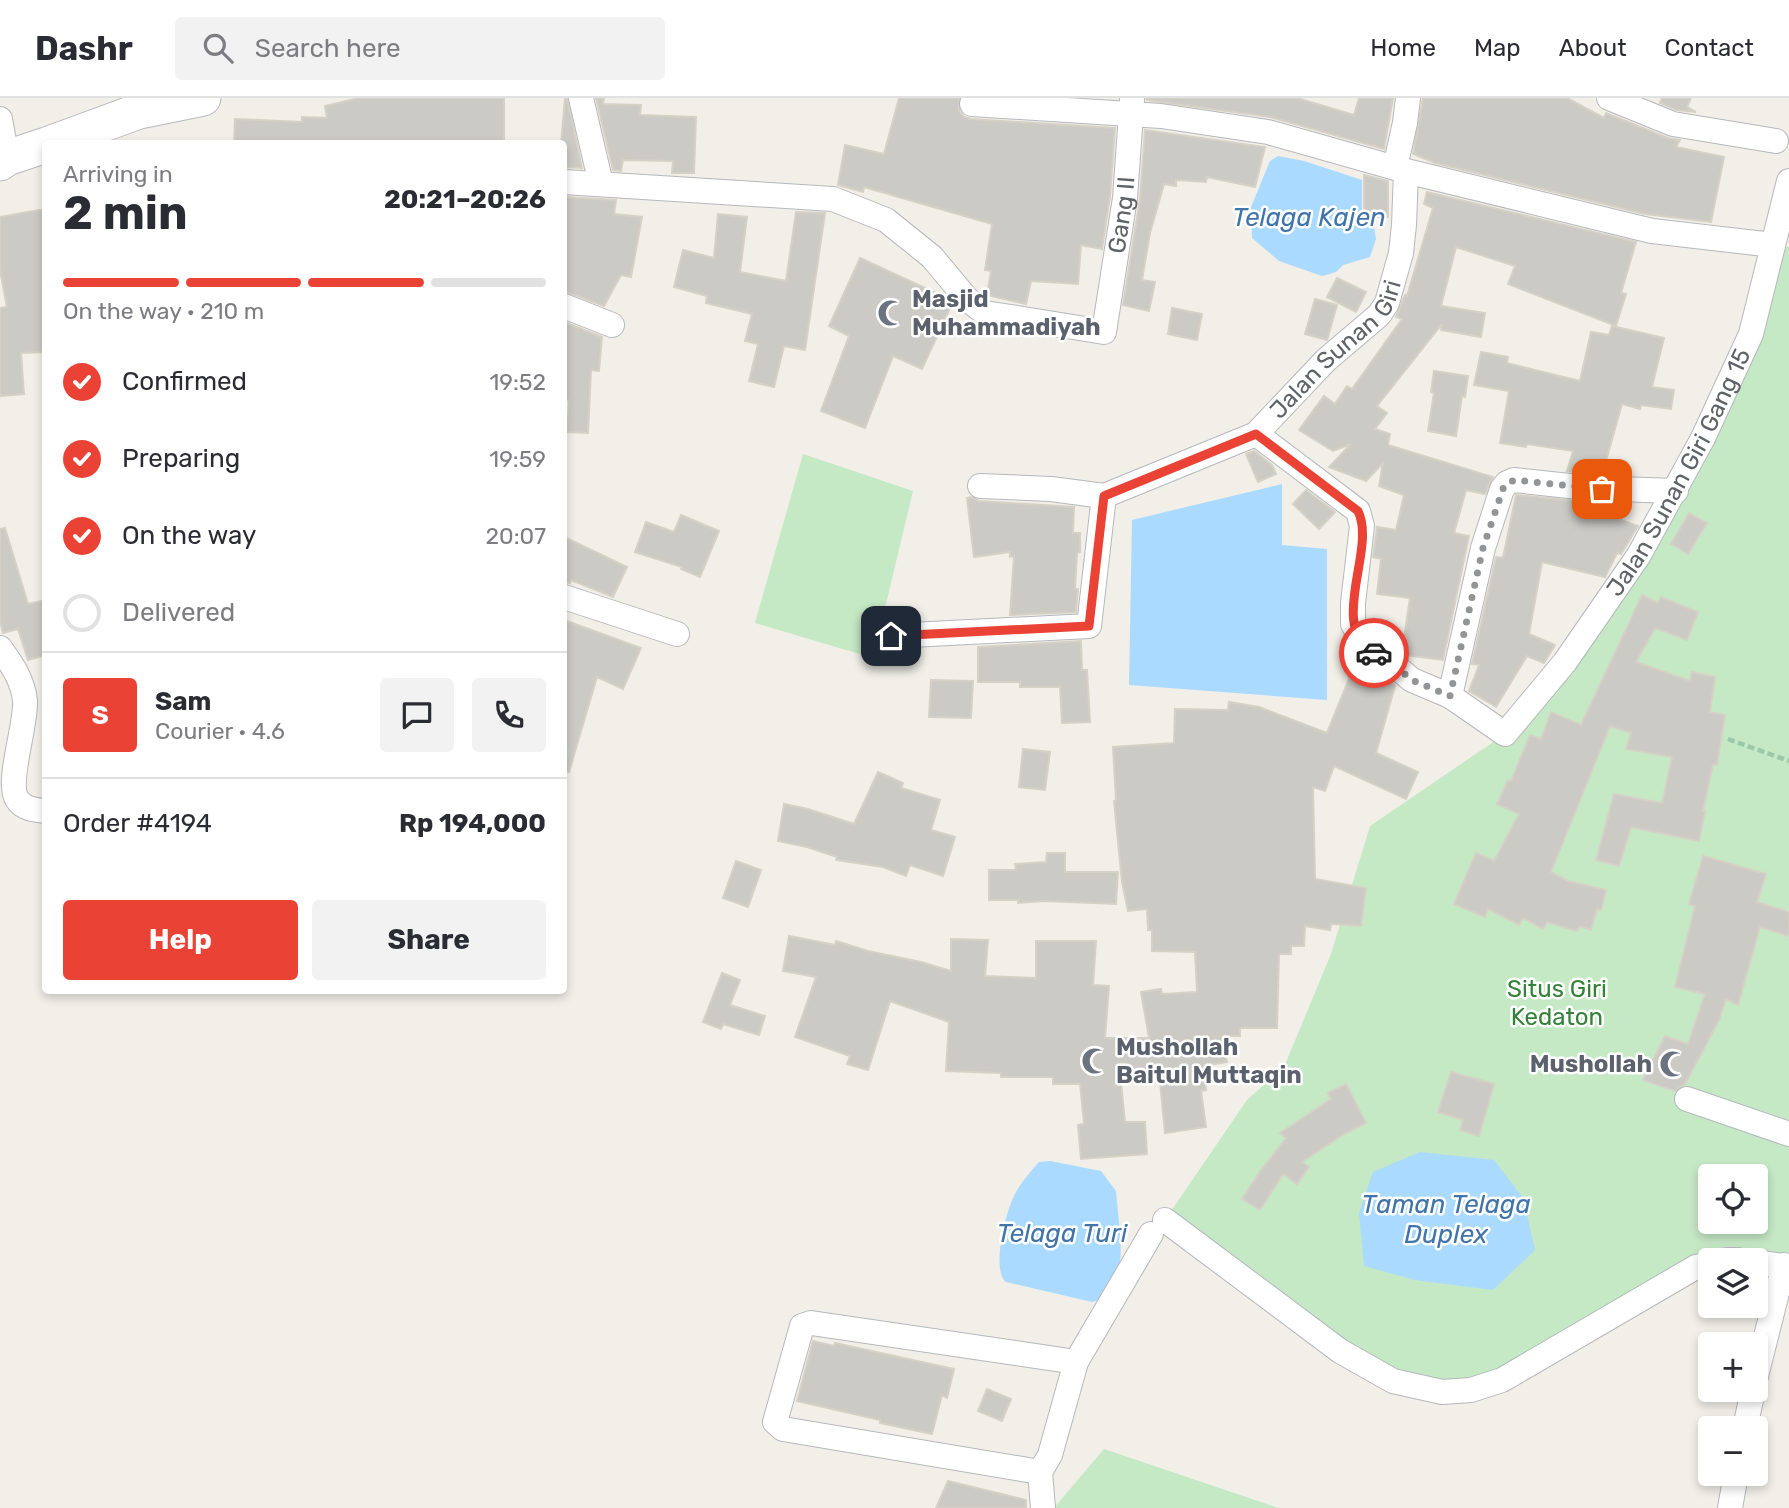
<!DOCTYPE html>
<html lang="en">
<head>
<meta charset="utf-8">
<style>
	body { margin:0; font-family:Rubik,sans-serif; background:#f2f2f3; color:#2b2b33; height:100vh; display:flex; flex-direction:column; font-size:26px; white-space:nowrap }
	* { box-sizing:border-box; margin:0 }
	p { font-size:23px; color:#7c7c81 }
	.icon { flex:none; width:38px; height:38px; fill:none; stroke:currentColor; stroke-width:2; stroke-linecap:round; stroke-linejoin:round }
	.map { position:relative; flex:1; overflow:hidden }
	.panel { position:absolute; left:42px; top:42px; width:525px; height:854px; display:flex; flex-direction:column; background:#fff; border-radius:7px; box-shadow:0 4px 10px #0003 }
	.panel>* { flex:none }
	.buttons { position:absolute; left:1698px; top:1066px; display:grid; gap:14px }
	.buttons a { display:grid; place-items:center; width:70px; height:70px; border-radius:7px; background:#fff; box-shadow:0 4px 10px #0003; font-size:35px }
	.pin { position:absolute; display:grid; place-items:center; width:60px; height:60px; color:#fff; margin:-30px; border-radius:14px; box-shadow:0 4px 10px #0006 }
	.courier { position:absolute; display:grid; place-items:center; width:70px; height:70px; margin:-35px; border:5px solid #ea4335; border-radius:50%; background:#fff; color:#222; box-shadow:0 2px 9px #0007 }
	.overview em { font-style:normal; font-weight:700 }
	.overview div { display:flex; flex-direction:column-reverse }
	.overview { display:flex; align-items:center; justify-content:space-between; height:119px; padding:0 21px }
	h1 { font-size:46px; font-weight:700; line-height:52px }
	.bar { display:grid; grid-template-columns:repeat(4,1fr); gap:10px 7px; align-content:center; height:84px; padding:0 21px }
	.bar i { height:9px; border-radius:5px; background:#e1e1e2 }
	.bar .on { background:#ea4335 }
	.bar p { grid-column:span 4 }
	.line { display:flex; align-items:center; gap:18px; padding:0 21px; border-top:2px solid #e1e1e2 }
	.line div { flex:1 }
	.round { display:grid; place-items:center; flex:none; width:74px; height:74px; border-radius:7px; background:#f2f2f3 }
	ol { padding:0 21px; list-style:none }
	li { display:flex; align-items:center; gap:21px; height:77px }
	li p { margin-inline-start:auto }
	li .icon { padding:7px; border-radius:50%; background:#ea4335; color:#fff; stroke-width:4 }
	li:last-child { color:#7c7c81 }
	li i { width:38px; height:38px; border:4px solid #e1e1e2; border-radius:50% }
	.action { display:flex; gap:14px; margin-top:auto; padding:14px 21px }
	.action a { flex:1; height:80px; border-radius:7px; background:#ea4335; color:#fff; font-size:28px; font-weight:700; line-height:80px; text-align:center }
	.action a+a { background:#f2f2f3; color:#2b2b33 }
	header { display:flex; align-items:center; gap:42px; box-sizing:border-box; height:98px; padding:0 35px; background:#fff; border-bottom:2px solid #e1e1e2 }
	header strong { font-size:33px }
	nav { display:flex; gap:38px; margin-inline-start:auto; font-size:24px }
	.search { width:490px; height:63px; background:#f2f2f3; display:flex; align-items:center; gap:18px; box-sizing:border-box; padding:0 24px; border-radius:7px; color:#7c7c81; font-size:26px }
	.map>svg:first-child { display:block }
</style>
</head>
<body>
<header>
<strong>Dashr</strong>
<div class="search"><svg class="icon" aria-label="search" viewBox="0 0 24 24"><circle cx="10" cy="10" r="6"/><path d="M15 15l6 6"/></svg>Search here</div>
<nav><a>Home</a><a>Map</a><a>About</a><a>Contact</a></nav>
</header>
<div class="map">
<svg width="1789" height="1410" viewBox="0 0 1789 1410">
	<rect width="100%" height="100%" fill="#f1efe8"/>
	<path fill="#c5e8c5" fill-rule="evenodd" d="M1773 147 1789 149V1163L1738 1162 1471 1292 1380 1275 1165 1122 1247 1002 1284 969 1331 856 1370 728 1505 636 1639 457 1707 333ZM1710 1078H1755V1124H1710Z
		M803 356 913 393 873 560 755 525Z
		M1104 1351 1279 1410H1054Z"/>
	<path fill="#aadaff" d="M1278 58 1304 63 1362 82V123L1366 128 1374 129 1376 141 1370 159 1343 167 1336 174 1322 178 1279 163 1252 140 1251 109 1270 63Z
		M1282 386V447L1327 451V602L1129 587 1132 422Z
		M1420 1054 1494 1062 1523 1100 1535 1152 1493 1192 1415 1182 1364 1168 1359 1115 1373 1074Z
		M1050 1063 1101 1073 1116 1093 1121 1145 1120 1169 1099 1202 1092 1204 1006 1184C991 1173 1006 1115 1013 1100 1019 1087 1030 1074 1039 1064Z"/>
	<path fill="#cccac5" stroke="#d6d1c6" stroke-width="2" d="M359 0H504V46H234L235 21 302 24V19L327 20 325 8Z
		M565 0H567L582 70 564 69V46H561Z
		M596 0H604L603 6 641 7 640 17 696 19 694 75H672L673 63 623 62 621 73 613 72Z
		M899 0H959V13L964 19 971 21 1115 30 1110 98 1102 151 1081 147 1078 186 1031 183 1026 206 987 197 991 173 985 172 992 126 864 89 863 94 838 87 845 47 884 56Z
		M1146 0H1297L1354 17 1359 0H1393L1384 51 1270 19 1147 2Z
		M1423 0H1567L1604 20 1606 15 1668 40 1680 42 1676 49 1724 59 1711 124 1645 116 1435 65 1413 56Z
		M1662 0H1691L1687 9 1696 14 1677 12 1660 5Z
		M1145 32 1265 49 1255 89 1207 79 1206 84 1176 82V88L1164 86 1150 135 1142 182 1155 184 1149 213 1123 207 1140 101Z
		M1364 77 1388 83V119H1364Z
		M1427 94 1636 144 1621 195 1626 196 1616 228 1508 186 1515 168 1456 149 1441 208 1485 215 1481 239 1441 232 1442 226 1377 308 1387 315 1375 331 1390 336 1388 347 1493 379 1485 396 1466 392 1454 435 1469 438 1443 562 1405 557 1402 554 1410 500 1377 496 1381 461 1373 459 1377 429 1396 432 1404 397 1379 388 1383 365 1366 383 1329 369 1351 346 1333 353 1299 332 1324 298 1335 306 1347 288 1352 291 1402 221 1396 219 1405 197 1407 198 1433 110 1424 106Z
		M564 99 616 102 614 116 642 119 631 179 621 177 604 208 564 193Z
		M39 112H43L46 129V254L21 255 24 296 0 298V210L7 209 0 172V119Z
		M796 114 825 115 805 252 784 248 774 289 749 283 758 246 745 243 752 216 706 205 707 198 674 189 683 152 714 160 718 116 747 119 740 174 786 183Z
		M860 160 947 200 952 206 922 271 893 258 865 330 821 313 849 238 829 228Z
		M1337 180 1366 194 1356 214 1327 199Z
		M1315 201 1337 207 1327 242 1305 236Z
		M1172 210 1202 216 1197 242 1168 236Z
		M564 224 602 239 599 273 591 272 588 335 567 334 569 302 564 301Z
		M1612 228 1664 240 1652 289 1674 292 1671 311 1641 307 1640 311 1622 306 1604 370 1608 371 1607 376 1567 373 1573 353 1527 346 1526 349 1500 345 1509 293 1474 287 1481 254 1508 259 1507 265 1580 283 1591 234 1609 237Z
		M1434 273 1468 278 1465 299 1462 298 1456 338 1428 333 1434 295 1431 294Z
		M1254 353 1272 367 1276 376 1258 384 1246 356Z
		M1306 392 1335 414 1319 431 1293 406Z
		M1516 397 1599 405 1600 410 1623 417 1621 422 1638 428 1621 456 1617 455 1605 479 1542 464 1529 536 1555 547 1544 565 1527 558 1496 609 1469 593 1479 567 1472 566 1496 459 1503 460Z
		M971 399 979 403 1074 409 1073 435H1080V454L1077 455 1075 491H1078L1076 514 1010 517 1014 458 1010 459V454L974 459 967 400Z
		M1689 415 1707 425 1688 456 1671 446Z
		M681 417 719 433 700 479 681 471 682 469 635 454 646 424 674 434Z
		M5 430 28 506 46 502V557L28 562 18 531 3 535 0 523V431Z
		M564 439 627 469 613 499 571 482 570 485 564 484Z
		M1642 497 1658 505 1661 499 1698 514 1687 542 1655 530 1636 564 1690 583 1692 574 1715 579 1710 614 1725 617 1717 667 1713 666 1703 713H1705L1699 743 1631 729 1619 768 1596 762 1614 696 1662 705 1672 659 1626 651 1631 635 1610 628 1551 774 1568 783 1606 792 1601 812 1597 811 1591 832 1579 828 1577 833 1547 824 1543 831 1523 820 1519 827 1488 811 1485 819 1454 806 1476 755 1494 763 1519 716 1497 706 1508 682 1511 683 1530 637 1541 641 1551 614 1581 627Z
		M564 522 641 550 623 591 597 579 569 674 564 673Z
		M1081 543 1082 572H1087L1090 624 1062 625 1060 589H1020V584H978V549Z
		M1357 561 1381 575 1395 588 1376 655 1418 674 1406 701 1334 668 1325 693 1313 689 1315 781 1366 790 1361 828 1331 826 1330 832 1305 828 1304 848H1291V856H1279L1277 930H1240V938H1223L1227 964 1204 968 1206 992 1201 993 1206 1029 1165 1035 1160 984 1121 985 1125 1024H1145L1147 1056 1081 1061 1078 1027 1084 1026 1080 986H1053V979H1001V975L946 973 949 924 890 903 868 972 847 966 850 958 795 939 816 879 783 873 789 838 835 847 836 843 868 853 921 864 951 873V841L988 842 985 878 1036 880V843H1096L1093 887 1109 888 1105 940H1149L1141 894 1161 891 1162 896 1197 894 1195 854 1152 853V832H1148L1147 811 1128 813 1122 784 1114 703 1116 702 1113 649 1174 645 1175 611 1228 612 1229 604 1259 609 1327 635Z
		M931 582 973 583 971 620 929 619Z
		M1023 651 1050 654 1045 692 1019 689Z
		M878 674 903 685 901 690 940 702 931 732 955 739 943 778 910 767 906 778 883 769 836 762 837 759 807 749 778 743 784 706 808 711 854 726Z
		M1047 755H1065V774H1118L1116 806 1043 803 1018 805V802H989V772H1016L1015 766 1046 764Z
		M1703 758 1766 776 1757 804 1789 814V838L1760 829 1738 907 1726 901 1719 922 1685 986 1675 993 1643 982 1665 938 1688 946 1705 896 1675 889 1695 808 1689 806Z
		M736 763 761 772 748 809 723 800Z
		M722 875 740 882 730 907 765 918 759 937 723 926 721 931 703 924Z
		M1451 974 1494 986 1479 1038 1460 1032 1463 1022 1438 1014Z
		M1346 986 1366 1025 1344 1036 1302 1064 1309 1069 1297 1086 1283 1076 1260 1112 1242 1101 1259 1075 1286 1040 1280 1035 1331 1001 1328 995Z
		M813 1243 834 1248 835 1245 954 1271 947 1300 942 1297 932 1336 880 1325V1322L797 1303Z
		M987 1291 1011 1301 1002 1323 978 1313Z
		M948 1383 1026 1402V1410H936Z"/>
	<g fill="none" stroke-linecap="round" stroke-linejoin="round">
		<g stroke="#b5b8bc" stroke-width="26">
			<g id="minor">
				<path d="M581 0 601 86"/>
				<path d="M1609 0 1673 26 1776 43"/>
				<path d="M0 21 7 60"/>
				<path d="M1395 69 1405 25 1408 0"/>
				<path d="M1406 73 1652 133 1773 147"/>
				<path id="s1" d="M564 84 833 101 886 122 932 159 967 201 985 215 1104 234 1125 100 1132 2"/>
				<path d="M564 208 612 227"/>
				<path id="s2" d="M1256 336 1358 413 1362 428 1353 505V526L1366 550 1389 563 1412 582 1450 598 1505 636 1565 564 1639 457 1703 340 1751 236 1789 83"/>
				<path d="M980 388 1051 391 1104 398"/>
				<path d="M564 499 677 536"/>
				<path id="s3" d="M891 538 1089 528 1104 398 1256 336 1326 262 1379 217 1387 205 1401 155 1404 127 1406 73 1268 34 1161 18 972 6"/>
				<path d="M0 550C12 567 23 582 25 603 27 625 6 684 17 701 23 711 35 712 46 713"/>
				<path d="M1450 598 1483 450 1502 391 1507 385 1514 382 1588 390 1676 393"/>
				<path d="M1687 1001 1789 1036"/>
				<path d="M1165 1122 1340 1253 1393 1283 1442 1294 1471 1292 1502 1282 1696 1169 1710 1166"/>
				<path d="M1727 1162H1738"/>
				<path d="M1755 1164 1789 1169"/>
				<path d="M1755 1282 1784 1167"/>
				<path d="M1745 1330 1753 1292"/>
				<path d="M1040 1374 783 1331 775 1324 802 1228 811 1225 1076 1264"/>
				<path d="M1043 1410 1040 1374 1050 1357 1076 1264 1151 1136"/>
				<path d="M1730 1410 1736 1376"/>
			</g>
		</g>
		<g stroke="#b6babf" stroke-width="37">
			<path id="secondary" d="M49 46 139 13 203 0
				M0 65 7 60 46 47"/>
		</g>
		<path stroke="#9cc7a9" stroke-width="4.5" stroke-dasharray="7 3.5" stroke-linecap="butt" d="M1728 641 1789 663"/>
		<use href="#minor" stroke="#fff" stroke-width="24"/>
		<use href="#secondary" stroke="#fff" stroke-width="35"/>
	</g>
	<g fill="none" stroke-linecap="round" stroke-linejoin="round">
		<path stroke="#929495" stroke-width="7" stroke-dasharray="0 12.6" d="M1374 555 1389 563 1412 582 1450 598 1483 450 1504 388 1514 382 1602 391"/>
		<path stroke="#ea4335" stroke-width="9" d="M891 538 1089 528 1104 398 1256 336 1358 413C1377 452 1327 527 1374 555"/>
	</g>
	<defs>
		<g id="mosque-bare" transform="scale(2.1)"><path d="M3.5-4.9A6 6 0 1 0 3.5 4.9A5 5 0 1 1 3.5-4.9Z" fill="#6b7280" stroke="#fff" stroke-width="2.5" paint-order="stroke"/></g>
	</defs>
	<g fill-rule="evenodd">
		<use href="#mosque-bare" x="891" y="215"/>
		<use href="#mosque-bare" x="1095" y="963"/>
		<use href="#mosque-bare" x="1673" y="966"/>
	</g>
	<g text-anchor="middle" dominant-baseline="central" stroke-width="5" stroke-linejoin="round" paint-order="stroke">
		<g font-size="24" fill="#5f6368" stroke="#fff">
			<text stroke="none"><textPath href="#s1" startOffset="702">Gang II</textPath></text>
			<text stroke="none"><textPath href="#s3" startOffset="611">Jalan Sunan Giri</textPath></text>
			<text stroke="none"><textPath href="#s2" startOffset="749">Jalan Sunan Giri Gang 15</textPath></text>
		</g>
		<g font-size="24" font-weight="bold" fill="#5b616d" stroke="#fff" text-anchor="start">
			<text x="912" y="201">Masjid<tspan x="912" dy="28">Muhammadiyah</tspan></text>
			<text x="1116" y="949">Mushollah<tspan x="1116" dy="28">Baitul Muttaqin</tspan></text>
			<text x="1652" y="966" text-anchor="end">Mushollah</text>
		</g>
		<g font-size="24" fill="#348238" stroke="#fff">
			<text x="1557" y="891">Situs Giri<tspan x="1557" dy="28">Kedaton</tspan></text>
		</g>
		<g font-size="26" font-style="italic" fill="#4174aa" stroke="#fff">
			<text x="1309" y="119">Telaga Kajen</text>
			<text x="1446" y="1106">Taman Telaga<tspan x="1446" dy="30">Duplex</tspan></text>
			<text x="1062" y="1135">Telaga Turi</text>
		</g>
	</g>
</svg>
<div class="buttons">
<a><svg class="icon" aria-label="locate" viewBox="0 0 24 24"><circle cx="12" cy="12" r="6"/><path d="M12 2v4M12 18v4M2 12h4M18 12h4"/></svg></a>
<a><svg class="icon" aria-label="layers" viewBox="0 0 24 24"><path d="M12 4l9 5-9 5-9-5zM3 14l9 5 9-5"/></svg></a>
<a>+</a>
<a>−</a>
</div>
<div class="pin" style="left:1602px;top:391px;background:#ea580c"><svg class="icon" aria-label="bag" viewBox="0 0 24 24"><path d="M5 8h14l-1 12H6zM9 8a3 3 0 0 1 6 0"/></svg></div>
<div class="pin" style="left:891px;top:538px;background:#1f2937"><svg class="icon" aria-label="home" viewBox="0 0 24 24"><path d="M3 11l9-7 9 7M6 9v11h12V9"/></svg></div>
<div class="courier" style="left:1374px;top:555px"><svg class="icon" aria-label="car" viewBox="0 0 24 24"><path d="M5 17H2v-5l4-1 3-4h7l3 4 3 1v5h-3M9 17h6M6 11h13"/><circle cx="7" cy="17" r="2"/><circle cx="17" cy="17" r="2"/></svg></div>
<section class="panel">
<div class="overview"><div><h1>2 min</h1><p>Arriving in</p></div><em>20:21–20:26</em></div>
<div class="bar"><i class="on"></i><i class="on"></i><i class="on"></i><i></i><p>On the way · 210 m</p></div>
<ol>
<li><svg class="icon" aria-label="check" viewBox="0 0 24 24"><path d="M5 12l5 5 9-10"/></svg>Confirmed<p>19:52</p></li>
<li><svg class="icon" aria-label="check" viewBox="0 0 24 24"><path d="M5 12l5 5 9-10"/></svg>Preparing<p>19:59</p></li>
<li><svg class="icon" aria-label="check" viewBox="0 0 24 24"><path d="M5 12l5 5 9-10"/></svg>On the way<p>20:07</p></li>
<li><i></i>Delivered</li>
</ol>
<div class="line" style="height:126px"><b class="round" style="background:#ea4335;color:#fff">S</b><div><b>Sam</b><p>Courier · 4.6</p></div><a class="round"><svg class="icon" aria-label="chat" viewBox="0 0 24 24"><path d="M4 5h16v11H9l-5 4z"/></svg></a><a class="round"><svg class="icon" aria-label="phone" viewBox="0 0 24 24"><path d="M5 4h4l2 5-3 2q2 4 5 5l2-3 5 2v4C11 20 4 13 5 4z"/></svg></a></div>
<div class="line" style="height:91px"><div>Order #4194</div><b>Rp 194,000</b></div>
<div class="action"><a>Help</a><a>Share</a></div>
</section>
</div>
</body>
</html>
